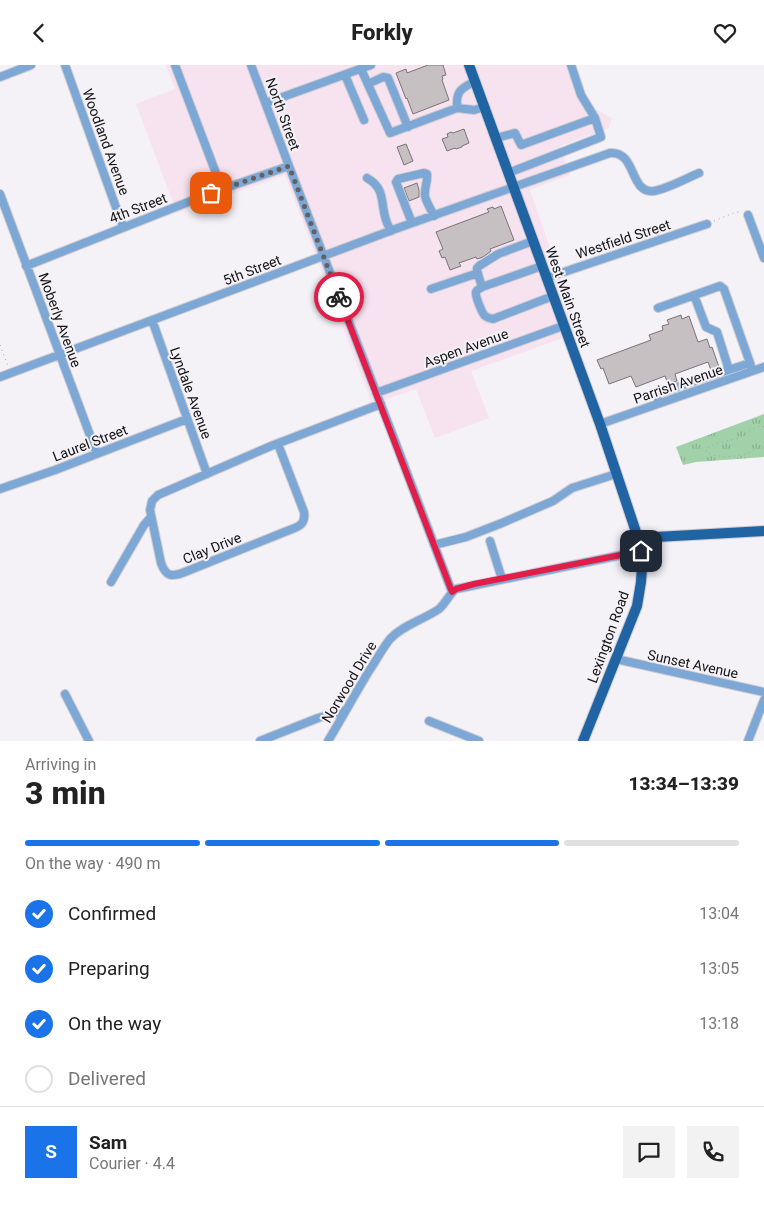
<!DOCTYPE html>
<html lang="en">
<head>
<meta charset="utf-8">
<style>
	body { margin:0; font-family:Roboto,sans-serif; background:#f2f2f2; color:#222; height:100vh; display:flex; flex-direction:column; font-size:19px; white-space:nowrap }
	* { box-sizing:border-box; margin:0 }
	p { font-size:16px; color:#767676 }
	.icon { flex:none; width:28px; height:28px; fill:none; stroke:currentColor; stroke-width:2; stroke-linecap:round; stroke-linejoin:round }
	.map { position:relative; height:676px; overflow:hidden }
	.details { display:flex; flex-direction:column; background:#fff; flex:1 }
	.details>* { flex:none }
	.pin { position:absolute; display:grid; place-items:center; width:42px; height:42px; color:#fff; margin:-21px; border-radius:10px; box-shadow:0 2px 8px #0006 }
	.courier { position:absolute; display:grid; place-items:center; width:50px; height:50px; margin:-25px; border:4px solid #e11d48; border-radius:50%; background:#fff; color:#222; box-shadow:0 1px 6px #0007 }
	.overview em { font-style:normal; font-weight:800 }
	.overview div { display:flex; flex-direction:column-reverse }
	.overview { display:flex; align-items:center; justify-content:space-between; height:85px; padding:0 25px }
	h1 { font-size:32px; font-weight:800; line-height:38px }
	.bar { display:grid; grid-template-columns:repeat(4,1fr); gap:8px 5px; align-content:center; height:60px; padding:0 25px }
	.bar i { height:6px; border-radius:4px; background:#e0e0e0 }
	.bar .selected { background:#1a73e8 }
	.bar p { grid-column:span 4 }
	.line { display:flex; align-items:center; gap:12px; padding:0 25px; border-top:1px solid #e0e0e0 }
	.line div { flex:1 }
	.round { display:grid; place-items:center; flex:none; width:52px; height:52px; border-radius:0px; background:#f2f2f2 }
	ol { padding:0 25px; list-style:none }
	li { display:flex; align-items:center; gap:15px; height:55px }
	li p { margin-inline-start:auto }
	li .icon { padding:5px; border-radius:50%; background:#1a73e8; color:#fff; stroke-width:4 }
	li:last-child { color:#767676 }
	li i { width:28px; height:28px; border:2px solid #e0e0e0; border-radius:50% }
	header { display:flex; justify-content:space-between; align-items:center; height:65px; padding:0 25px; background:#fff; font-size:22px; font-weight:800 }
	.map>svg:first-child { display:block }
</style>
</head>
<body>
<header><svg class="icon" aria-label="back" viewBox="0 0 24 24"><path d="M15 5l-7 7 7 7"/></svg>Forkly<svg class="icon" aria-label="heart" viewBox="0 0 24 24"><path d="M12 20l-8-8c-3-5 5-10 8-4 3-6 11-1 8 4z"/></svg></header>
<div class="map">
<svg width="764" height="676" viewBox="0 0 764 676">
	<defs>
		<pattern id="park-tufts" width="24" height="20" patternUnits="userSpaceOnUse" patternTransform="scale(1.25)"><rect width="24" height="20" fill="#a0d1a8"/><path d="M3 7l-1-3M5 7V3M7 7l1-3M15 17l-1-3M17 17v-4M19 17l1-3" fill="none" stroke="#89b290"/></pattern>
	</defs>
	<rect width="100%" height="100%" fill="#f4f1f7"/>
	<path fill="#f7e2f0" d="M166 0H576L591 42 612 53 609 63 560 81 570 110 530 125 579 267 471 306 489 353 435 373 416 324 372 339 285 110 177 148 136 39 175 24Z"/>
	<path fill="url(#park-tufts)" d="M764 349V392L696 397 683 400 676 382Z"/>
	<path fill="#c6c0c3" stroke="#7a7477" d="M428 0H443L446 10 442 11 443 14 442 15 449 35 413 49 407 33 406 34 396 8 406 4 407 8Z
		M464 64 469 78 462 81V82L456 84 455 83 447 86 442 74 448 72 447 69 451 67 453 68Z
		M406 79 413 96 404 100 397 82Z
		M417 118 419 125V132L409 136 404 123Z
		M501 141 514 175 490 184 491 186 483 192 477 194 476 192 459 198 461 201 450 205 445 192 442 193 439 186 443 184 436 167 489 147 487 144 493 142 494 144Z
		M681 250 682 254 689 251 698 277 707 274 710 283 712 282 719 302 711 305 708 297 675 309 677 316 668 319 665 311 636 322 631 311 609 319 603 303 601 304 597 295 651 275 649 270 663 265 662 261 669 259 667 255Z"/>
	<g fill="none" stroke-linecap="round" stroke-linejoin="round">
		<g stroke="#d0cdd3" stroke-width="10">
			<path id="minor" d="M65 0 123 162
				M175 0 222 124
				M251 0 289 101 393 371 452 527
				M571 0 581 30 595 53
				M361 4 390 68 457 43 474 45 485 42
				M345 10 364 55
				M0 12 31 0
				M368 19 383 12 388 13 408 62
				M266 38 371 0
				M457 43C456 25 461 24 475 16
				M496 73 515 68 521 80 595 53 601 72 508 108
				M367 113C386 124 380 137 386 155 387 159 389 162 391 166
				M0 129 97 389
				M748 150 764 193
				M412 158 396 117 398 114 424 108 427 109C428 117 424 123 425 131 426 137 431 144 434 151
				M26 201 211 128 289 101
				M542 201 482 222C480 224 477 224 476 227 475 231 482 248 485 251 488 253 489 253 493 254L553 231
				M546 213 707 159
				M482 222 477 206V203L479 201 498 189 533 176
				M431 224 478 208
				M694 230 706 262 717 267 729 305
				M658 243 720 221 724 224 750 298
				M152 255 207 409
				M0 312 398 163 610 88C637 86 629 129 654 126 667 124 687 113 699 108
				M376 328 563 261
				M659 338 656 329 750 298 751 302
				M600 359 764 302
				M278 379 304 447C306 460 298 462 287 466L185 507C172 512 166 512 161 498L150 445 152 436 158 430 271 381 381 339
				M0 424 55 405 187 354
				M490 476 502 514
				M434 480 466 472 502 458 553 436 572 423 616 409
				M111 517 144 460 151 452
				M616 594 764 627
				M65 629 89 676
				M429 656 479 676
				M260 676 318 653 346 645
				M328 676C342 653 355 629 369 606 376 596 382 584 390 574 403 560 423 555 439 544 446 538 449 529 456 524L641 486
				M748 676 764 635"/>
		</g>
		<g stroke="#d0cdd3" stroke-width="12">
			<path id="major" d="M469 0 600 359 638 473 642 501 641 517 637 541 583 676
				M638 473 764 466"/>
		</g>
		<path stroke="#a5a3a7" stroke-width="1" stroke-dasharray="1 4" stroke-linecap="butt" d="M714 156 736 147H741
			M0 280 8 301
			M764 362 760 361 750 365 739 373 715 379 706 384V387C715 393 731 392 741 390 751 389 753 383 764 383"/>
		<use href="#minor" stroke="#7da7d4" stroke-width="8"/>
		<use href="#major" stroke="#2164a4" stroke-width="10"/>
	</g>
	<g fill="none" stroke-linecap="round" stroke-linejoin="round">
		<path stroke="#626063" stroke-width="5" stroke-dasharray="0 9" d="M211 128 289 101 339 232"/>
		<path stroke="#e11d48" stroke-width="6" d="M339 232 452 527 456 524 474 519 641 486"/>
	</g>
	<g text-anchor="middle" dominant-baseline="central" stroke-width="4" stroke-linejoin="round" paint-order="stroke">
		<g font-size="14" fill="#131214" stroke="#f4f1f7">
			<text transform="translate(283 49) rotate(70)">North Street</text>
			<text transform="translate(106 77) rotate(70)">Woodland Avenue</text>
			<text transform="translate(138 143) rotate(-21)">4th Street</text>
			<text transform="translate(623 174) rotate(-18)">Westfield Street</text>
			<text transform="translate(252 205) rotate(-21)">5th Street</text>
			<text transform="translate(568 232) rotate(70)">West Main Street</text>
			<text transform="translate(60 255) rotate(70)">Moberly Avenue</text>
			<text transform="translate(466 283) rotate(-20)">Aspen Avenue</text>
			<text transform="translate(678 319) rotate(-19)">Parrish Avenue</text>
			<text transform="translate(191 328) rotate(70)">Lyndale Avenue</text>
			<text transform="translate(90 378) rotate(-21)">Laurel Street</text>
			<text transform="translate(212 483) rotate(-22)">Clay Drive</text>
			<text transform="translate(608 572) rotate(-70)">Lexington Road</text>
			<text transform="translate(693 599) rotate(12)">Sunset Avenue</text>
			<text transform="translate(349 617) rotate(-59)">Norwood Drive</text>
		</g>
	</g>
</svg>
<div class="pin" style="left:211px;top:128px;background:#ea580c"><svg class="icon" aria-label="bag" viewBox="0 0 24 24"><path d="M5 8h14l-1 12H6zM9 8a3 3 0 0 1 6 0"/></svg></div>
<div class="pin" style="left:641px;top:486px;background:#1f2937"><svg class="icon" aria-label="home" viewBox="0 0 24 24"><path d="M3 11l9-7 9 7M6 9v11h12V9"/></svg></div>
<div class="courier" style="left:339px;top:232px"><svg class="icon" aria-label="bike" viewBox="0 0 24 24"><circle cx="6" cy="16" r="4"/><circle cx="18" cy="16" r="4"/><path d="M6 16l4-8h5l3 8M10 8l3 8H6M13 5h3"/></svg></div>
</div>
<section class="details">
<div class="overview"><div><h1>3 min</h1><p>Arriving in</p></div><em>13:34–13:39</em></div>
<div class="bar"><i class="selected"></i><i class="selected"></i><i class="selected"></i><i></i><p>On the way · 490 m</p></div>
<ol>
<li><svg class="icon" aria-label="check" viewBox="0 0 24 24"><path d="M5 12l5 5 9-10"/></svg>Confirmed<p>13:04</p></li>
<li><svg class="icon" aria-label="check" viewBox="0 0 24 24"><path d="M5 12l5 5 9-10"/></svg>Preparing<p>13:05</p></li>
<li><svg class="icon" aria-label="check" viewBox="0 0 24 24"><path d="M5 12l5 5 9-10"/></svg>On the way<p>13:18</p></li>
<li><i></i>Delivered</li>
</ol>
<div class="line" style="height:90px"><b class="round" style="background:#1a73e8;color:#fff">S</b><div><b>Sam</b><p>Courier · 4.4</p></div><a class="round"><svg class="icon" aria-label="chat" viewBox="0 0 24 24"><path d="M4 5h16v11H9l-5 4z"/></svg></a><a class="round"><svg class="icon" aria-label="phone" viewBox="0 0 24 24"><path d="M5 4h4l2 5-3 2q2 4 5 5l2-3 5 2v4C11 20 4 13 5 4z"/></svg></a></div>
</section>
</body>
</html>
